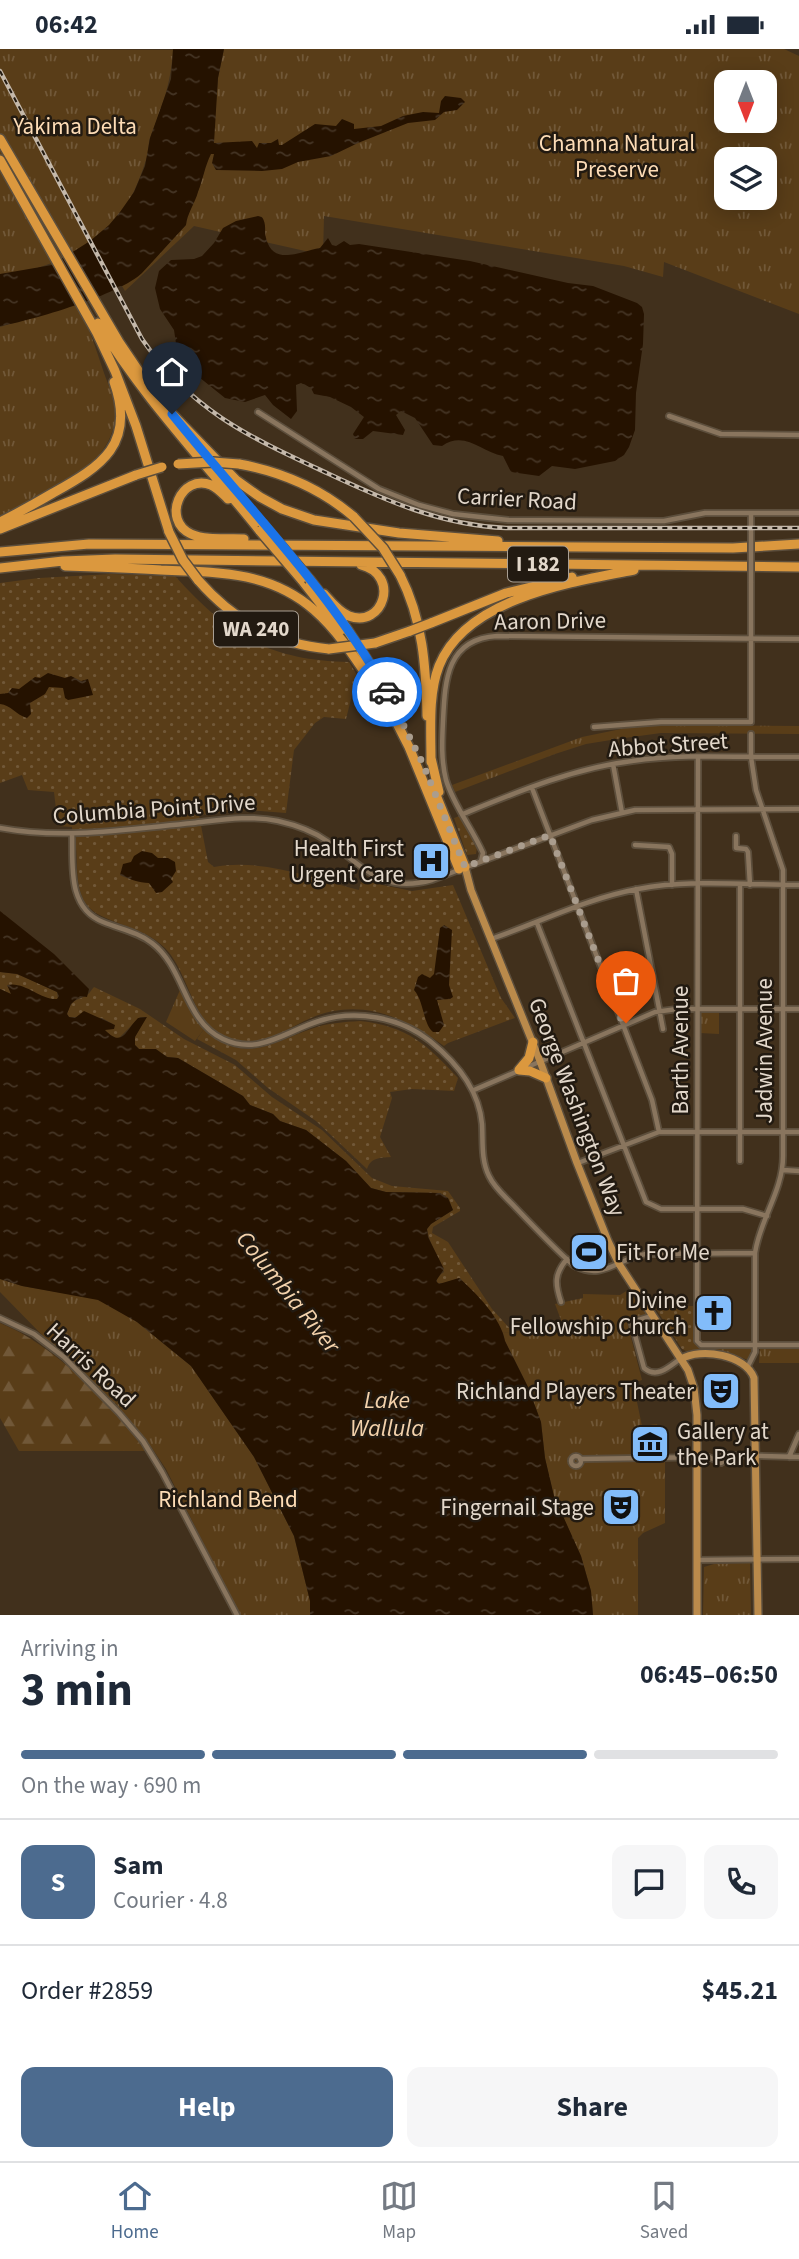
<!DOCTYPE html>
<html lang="en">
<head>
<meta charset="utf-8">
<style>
	body { margin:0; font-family:"Source Sans 3",sans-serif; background:#f6f6f7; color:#1f2937; height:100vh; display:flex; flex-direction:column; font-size:26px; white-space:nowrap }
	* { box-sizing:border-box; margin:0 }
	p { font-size:23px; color:#747a83 }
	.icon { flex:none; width:38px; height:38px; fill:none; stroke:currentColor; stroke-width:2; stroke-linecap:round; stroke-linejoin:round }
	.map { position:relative; height:1566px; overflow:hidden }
	.details { display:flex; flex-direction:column; background:#fff; flex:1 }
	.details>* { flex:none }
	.needle { width:46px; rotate:180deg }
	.tools { position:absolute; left:714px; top:21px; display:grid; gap:14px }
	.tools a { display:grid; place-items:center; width:63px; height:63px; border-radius:14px; background:#fff; box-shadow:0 4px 18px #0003; font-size:35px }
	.pin { position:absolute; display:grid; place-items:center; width:60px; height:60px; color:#fff; margin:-72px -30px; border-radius:50% 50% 50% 0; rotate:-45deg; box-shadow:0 0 7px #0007 }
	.pin .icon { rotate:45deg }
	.courier { position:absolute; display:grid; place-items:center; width:70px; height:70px; margin:-35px; border:5px solid #1a73e8; border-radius:50%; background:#fff; color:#222; box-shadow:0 2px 9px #0007 }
	.head em { font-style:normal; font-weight:700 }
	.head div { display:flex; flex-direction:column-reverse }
	.head { display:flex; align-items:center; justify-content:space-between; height:119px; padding:0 21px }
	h1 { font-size:46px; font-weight:700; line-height:52px }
	.bar { display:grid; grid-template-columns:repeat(4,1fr); gap:10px 7px; align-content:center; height:84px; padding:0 21px }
	.bar i { height:9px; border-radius:5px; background:#e0e1e3 }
	.bar .on { background:#4c6b8f }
	.bar p { grid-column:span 4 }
	.line { display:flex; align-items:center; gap:18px; padding:0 21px; border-top:2px solid #e0e1e3 }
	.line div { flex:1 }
	.round { display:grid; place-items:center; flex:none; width:74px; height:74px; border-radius:14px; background:#f6f6f7 }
	.cta { display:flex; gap:14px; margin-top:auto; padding:14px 21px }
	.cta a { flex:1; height:80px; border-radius:14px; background:#4c6b8f; color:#fff; font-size:28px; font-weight:700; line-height:80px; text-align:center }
	.cta a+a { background:#f6f6f7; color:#1f2937 }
	.status { display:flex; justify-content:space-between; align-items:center; height:49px; padding:0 35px; background:#fff; direction:ltr }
	.status svg { height:19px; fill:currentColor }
	.tabs { display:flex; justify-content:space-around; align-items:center; height:98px; border-top:2px solid #e0e1e3; background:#fff; font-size:19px; color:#747a83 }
	.tabs a { display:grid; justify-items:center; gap:4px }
	.tabs .on { color:#4c6b8f }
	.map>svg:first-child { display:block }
</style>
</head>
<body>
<div class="status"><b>06:42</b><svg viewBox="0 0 49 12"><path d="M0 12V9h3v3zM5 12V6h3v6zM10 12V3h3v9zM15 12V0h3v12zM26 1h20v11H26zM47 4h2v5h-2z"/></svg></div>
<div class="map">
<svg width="799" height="1566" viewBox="0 0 799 1566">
	<defs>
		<pattern id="grass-dots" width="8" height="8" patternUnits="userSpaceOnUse" patternTransform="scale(1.75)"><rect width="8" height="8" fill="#593d18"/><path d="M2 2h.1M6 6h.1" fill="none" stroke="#715838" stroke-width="1.8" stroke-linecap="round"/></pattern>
		<pattern id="forest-firs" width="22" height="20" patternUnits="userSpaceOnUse" patternTransform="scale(1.75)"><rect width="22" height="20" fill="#593d18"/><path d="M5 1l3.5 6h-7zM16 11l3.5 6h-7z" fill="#715838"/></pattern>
		<pattern id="park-tufts" width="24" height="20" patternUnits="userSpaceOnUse" patternTransform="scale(1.75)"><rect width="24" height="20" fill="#593d18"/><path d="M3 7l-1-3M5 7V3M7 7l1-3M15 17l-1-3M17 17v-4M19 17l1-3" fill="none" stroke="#715838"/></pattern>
		<pattern id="water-ripples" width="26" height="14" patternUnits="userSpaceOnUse" patternTransform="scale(1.75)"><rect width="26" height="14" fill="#251200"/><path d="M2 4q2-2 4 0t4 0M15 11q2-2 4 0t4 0" fill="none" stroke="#443424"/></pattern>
	</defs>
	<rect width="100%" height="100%" fill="#41301c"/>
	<path fill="url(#grass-dots)" d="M111 525 175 527C228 586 268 611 349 613L357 626 346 670 324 668 315 674 294 701 286 764 248 761 199 766 208 813 214 818C261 809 313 829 359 841L362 828 382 836 412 842 453 836 501 949 515 969 448 994 444 997C405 968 360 948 311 969 287 979 269 996 242 993 192 988 193 928 165 899 143 876 100 874 87 856 75 840 78 817 76 799 75 792 72 786 72 778L58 777 54 743 28 741 22 726 0 734V534L39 529Z
		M460 767 477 798 476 805 467 806 454 769Z
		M0 923 18 925 57 943 58 950C40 953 29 934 9 939L11 945 0 940Z
		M94 938 140 960 184 990 235 1016 272 1048 322 1081 372 1129 392 1137 448 1142 460 1159V1162L433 1178 432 1184 448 1193 492 1260 513 1283 503 1284 484 1256 460 1229 445 1234H437V1228L444 1223C439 1208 429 1195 427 1180L431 1175 453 1161 448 1149 440 1144 386 1143 371 1139 346 1112 306 1081 280 1072 273 1065 250 1056 243 1047 178 1009 168 1008 153 1000H139L135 996V988L146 968H140L118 990 112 989 104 981 113 975 102 969 69 968 67 965C72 949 75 953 87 946 90 944 92 940 94 938Z
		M360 972C407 977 428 996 458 1029L454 1042 412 1040 390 1043 392 1049 380 1088 391 1108C380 1109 371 1108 367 1120L316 1072 268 1039 236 1011 197 990 204 980C244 1016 269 995 311 980 327 974 344 973 360 972Z
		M674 1257H695L694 1301 686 1302 682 1300 656 1260Z"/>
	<path fill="url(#forest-firs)" d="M0 1274C53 1295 112 1355 145 1402H19L0 1369Z"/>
	<path fill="url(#park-tufts)" fill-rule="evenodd" d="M0 0 173 1C171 35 162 58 150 89 148 94 149 100 148 105 144 117 140 129 135 140 113 189 52 224 0 225Z
		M224 0H784L799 7V265L664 213 663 228 624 217 324 167 323 206 194 177 125 242 122 237 142 223 186 176 187 168 200 137 213 90 218 29ZM726 33H765V72H726ZM726 110H765V149H726Z
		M76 255C89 277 96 300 104 324 109 338 116 352 115 366 114 420 41 445 0 467V278Z
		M664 676 799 677V685L661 684 617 690 586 695 555 705 455 743 452 736 582 688 626 679Z
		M180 941 194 968 204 980 195 992 166 973Z
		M700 964H719V985L700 984Z
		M0 1230 22 1237 98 1250 137 1273 191 1317 254 1408 294 1487 310 1552V1566H240L166 1420 150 1396 118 1357 44 1288 0 1243Z
		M628 1241 646 1265 627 1273 642 1331 633 1334 642 1377 657 1375 665 1409V1474L643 1484 638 1489V1566H593L591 1542 581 1507 554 1448 545 1409 541 1373 528 1338 505 1292 503 1284 558 1277 557 1273 561 1271 555 1255 583 1249V1245L620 1246Z
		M694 1293 700 1298 750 1299 752 1301V1308L748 1311 735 1306 694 1301Z
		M760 1299H799V1314H759Z
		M750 1514 751 1566H703L704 1518 714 1515Z"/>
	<path fill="url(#water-ripples)" d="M173 0H224L218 29 214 94 252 92 257 99 259 94H271L278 90 279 96H282L315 75 336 77 342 70 354 75V80L381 77 403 67 423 63 439 64 441 52 445 47 461 49 465 53 457 61 444 63 435 71 408 74 358 94 331 107 298 113 282 120 262 122 216 121 212 114 214 105H211C205 117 203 130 198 143 195 154 187 165 186 176 171 192 157 208 142 224 121 245 31 272 0 277V225L52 216 90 192 109 176 120 163 134 143 145 117 150 89 171 30Z
		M258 167 262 168C267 176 264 181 266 189 273 218 301 202 320 199L328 189 332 196 336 197 344 192 350 196 359 195 470 212 568 234 593 237 637 254 642 258 644 265 643 295 636 344 635 381 629 398 624 406 615 412 575 420 552 417 539 427 511 423 503 407C481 403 465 381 442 397L433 396 415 369 401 362 396 366 405 381 403 386 373 382 363 390H355L353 385 364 368 351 358 330 348 314 345 311 339 301 334 296 336 297 362 291 370 273 356 265 346 245 353 225 349 184 316 178 308 174 281 160 260 155 239 159 222 171 211 194 210 202 207 214 194 223 179 236 172Z
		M48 624 65 629 71 627 81 632 88 630 93 646C85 648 77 649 68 651L65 649 63 639 49 638 45 645 30 654 31 665 27 669C16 666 11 656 0 655V645L8 644 12 639 19 640 35 628 40 629Z
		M142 802 152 804 158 809H168L175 813 176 822 171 830 173 833 162 843 156 844 149 834C139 834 129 830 120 826L123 815 131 813 134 807Z
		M0 862 54 905 89 940 87 948 80 947 71 955 67 965 69 968 75 969 84 962 115 976 114 980 105 981C123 999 125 982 138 969L147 968 135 988V996L139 1000H156L167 1008 178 1009 243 1047 250 1056 273 1065 280 1072 306 1081 346 1112 371 1139 386 1143 440 1144 448 1149 453 1161 431 1175 427 1180 428 1188 444 1220 436 1232 439 1235 459 1229C477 1245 501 1269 505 1292L528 1338 541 1373 545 1409 554 1447 581 1507 591 1542 593 1566H310V1552L294 1487 254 1408 191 1317 137 1273 98 1251 22 1237 0 1230V940L11 945 7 936C25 932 40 951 57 950L59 947 57 943 17 925 0 923Z
		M444 876 452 881 449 936 453 948 450 950 437 951 444 976 439 983H433C423 975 424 952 414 941L418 928 422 925 430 929 434 925 440 879Z"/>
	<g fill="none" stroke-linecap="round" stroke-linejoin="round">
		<g stroke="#5c4e3c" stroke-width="8">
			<path id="minor" d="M258 363 379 440 419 456 453 465 508 471 664 472 705 464H799
				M669 367 721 385 799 386
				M751 485V464
				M594 678 661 673H751V533
				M698 708 697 1292 701 1296H799
				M613 715 622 764
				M532 739 652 1051 659 1083
				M463 765C517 743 574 719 632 712 687 704 744 709 799 708
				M0 779C64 791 129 780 193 774 221 771 250 766 278 772 296 776 313 782 327 792 365 818 381 845 432 831L592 771 635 761 799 760
				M72 785C73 816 67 859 103 873 120 880 138 883 152 894 185 919 184 972 223 990 259 1007 286 982 319 972 355 960 400 968 430 992 456 1013 479 1040 482 1075 483 1093 481 1111 489 1127 495 1140 507 1149 516 1159 535 1179 553 1198 573 1216 603 1233 617 1209 646 1205L755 1204
				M736 787V799L746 800 748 803 750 836
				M635 796 669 798 672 805V836
				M481 812 483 804C472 779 454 757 446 731 441 711 442 692 443 672 445 632 446 590 497 587L799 590
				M636 840 663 980
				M537 874 646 1153 661 1160H743L767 1167
				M491 890C540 873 588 849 638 840 689 830 748 836 799 836
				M474 1041 655 963 677 960H799
				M740 1112V836
				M578 1114 659 1083H799
				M783 1121 799 1122
				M561 1253C555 1235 554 1225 567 1210
				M652 1267 635 1272 632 1275 644 1319C657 1330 669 1318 680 1310
				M0 1269 34 1285 64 1308 119 1364 143 1392 162 1423 237 1566
				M748 1317 755 1303V1204C760 1170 783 1142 783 1107V821L756 741 751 708V685
				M726 1406 799 1408
				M571 1412a5 5 0 1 1 10 0a5 5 0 1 1-10 0Z
				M789 1408 799 1385
				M580 1410 709 1408 721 1414 725 1411 726 1405 719 1403 716 1411
				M698 1511 799 1510"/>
		</g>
		<g stroke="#5c4e3c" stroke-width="10">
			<path id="major" d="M465 818 471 841 540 1012 577 1114 608 1192 619 1215 688 1321 694 1339 697 1366V1566
				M681 1310C701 1298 746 1306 754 1329L758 1566"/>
		</g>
		<g stroke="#5c4e3c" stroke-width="12">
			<path id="highway" d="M0 90 119 293 144 330 172 365 236 431 260 448 282 460 314 471 399 484 498 492
				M0 111 97 284 115 322 136 377 169 483
				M98 274C144 350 205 413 260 482
				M239 415C283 423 320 439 354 468
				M228 450C223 445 218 439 211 436 181 424 161 471 191 485 206 492 228 489 244 490
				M0 473C18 464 36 454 53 444 102 417 136 395 114 333
				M0 480 136 426
				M0 503 89 495 733 499 799 495
				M65 517C97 518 129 519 161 521 216 523 270 522 314 561 345 588 365 626 389 659
				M0 519 63 512 115 510 799 518
				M400 526C423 571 426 618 427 667
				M301 530 341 581
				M198 531C234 572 275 595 329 600
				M310 531 326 552
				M324 545C331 553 339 563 349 567 383 580 401 526 361 516
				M341 571 373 620 396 660
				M431 574 506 544 572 528
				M375 594 410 582
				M387 655 409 698 459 820
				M431 709 439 743
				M431 713C431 682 428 645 439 617 466 549 572 533 634 521
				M432 736 465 818
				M519 1021 529 1009 533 993
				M519 1021 530 1022 546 1029"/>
		</g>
		<use href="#minor" stroke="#89755e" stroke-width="4.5"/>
		<use href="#major" stroke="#ba8a4b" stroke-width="7"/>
		<use href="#highway" stroke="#db983e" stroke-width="9"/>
		<g stroke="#c4b8aa" stroke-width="4.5">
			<path id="rail" d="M0 22 142 290C192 363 252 389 329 425 387 452 441 476 506 479H799"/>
		</g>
		<use href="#rail" stroke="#221a11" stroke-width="2" stroke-dasharray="5" stroke-linecap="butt"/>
		<g stroke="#5c4e3c" stroke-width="8" stroke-linecap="butt">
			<path id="minor-bridge" d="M751 533V485"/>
		</g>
		<g stroke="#5c4e3c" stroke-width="12" stroke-linecap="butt">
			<path id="highway-bridge" d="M178 415 213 413 239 415
				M136 426 162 418
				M354 468 383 499 400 526
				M262 474 310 531
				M260 482 301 530
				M169 483 183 511 198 531
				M410 582 431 574
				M329 600 375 594"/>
		</g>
		<use href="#minor-bridge" stroke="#89755e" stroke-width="4.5"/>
		<use href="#highway-bridge" stroke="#db983e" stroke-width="9"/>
	</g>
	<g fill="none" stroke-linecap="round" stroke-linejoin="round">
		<path stroke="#aa9d8e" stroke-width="7" stroke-dasharray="0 12.6" d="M387 643 423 715 465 818 550 786 623 975 626 974"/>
		<path stroke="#1a73e8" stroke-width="9" d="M172 365C245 456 330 541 387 643"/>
	</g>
	<defs>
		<g id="hospital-square" transform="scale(2.0125)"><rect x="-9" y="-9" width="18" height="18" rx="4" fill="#82bcfa" stroke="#221a11"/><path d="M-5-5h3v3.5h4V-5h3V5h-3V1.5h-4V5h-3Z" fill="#111"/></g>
		<g id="stadium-square" transform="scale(2.0125)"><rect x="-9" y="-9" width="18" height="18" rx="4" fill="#82bcfa" stroke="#221a11"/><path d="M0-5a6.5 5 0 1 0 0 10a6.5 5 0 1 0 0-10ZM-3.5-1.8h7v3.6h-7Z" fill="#111"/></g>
		<g id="church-square" transform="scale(2.0125)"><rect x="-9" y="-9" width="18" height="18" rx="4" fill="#82bcfa" stroke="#221a11"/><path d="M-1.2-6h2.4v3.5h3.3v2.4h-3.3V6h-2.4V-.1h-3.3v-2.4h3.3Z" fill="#111"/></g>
		<g id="theatre-square" transform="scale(2.0125)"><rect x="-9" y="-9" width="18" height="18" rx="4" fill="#82bcfa" stroke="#221a11"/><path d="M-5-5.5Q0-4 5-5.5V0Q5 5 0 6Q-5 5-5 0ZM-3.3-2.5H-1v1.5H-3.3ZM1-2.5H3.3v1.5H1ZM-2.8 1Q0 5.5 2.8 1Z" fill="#111"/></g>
		<g id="museum-square" transform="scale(2.0125)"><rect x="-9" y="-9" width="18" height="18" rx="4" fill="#82bcfa" stroke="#221a11"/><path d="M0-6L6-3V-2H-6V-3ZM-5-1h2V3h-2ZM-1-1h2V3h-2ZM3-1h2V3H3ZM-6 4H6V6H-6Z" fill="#111"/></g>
	</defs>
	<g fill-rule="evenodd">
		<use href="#hospital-square" x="431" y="812"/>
		<use href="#stadium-square" x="589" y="1203"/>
		<use href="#church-square" x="714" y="1264"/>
		<use href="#theatre-square" x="721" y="1342"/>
		<use href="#museum-square" x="650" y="1395"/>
		<use href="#theatre-square" x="621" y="1458"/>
	</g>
	<g text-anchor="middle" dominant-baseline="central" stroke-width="5" stroke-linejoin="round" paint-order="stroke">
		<g fill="#221a11" stroke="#a99f93" stroke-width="2">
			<rect x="508" y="497.5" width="60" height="35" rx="5"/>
			<rect x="214" y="562.5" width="84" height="35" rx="5"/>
		</g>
		<g font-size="21" font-weight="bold" fill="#e3d8cb">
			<text x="538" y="515">I 182</text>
			<text x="256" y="580">WA 240</text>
		</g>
		<g font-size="23" fill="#fddcb6" stroke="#221a11">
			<text x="75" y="77">Yakima Delta</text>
			<text x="617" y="94">Chamna Natural<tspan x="617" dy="26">Preserve</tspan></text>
			<text x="228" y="1450">Richland Bend</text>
		</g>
		<g font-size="23" fill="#e3d8cb" stroke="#221a11">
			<text transform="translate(517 450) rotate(3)">Carrier Road</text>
			<text transform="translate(550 572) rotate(-1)">Aaron Drive</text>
			<text transform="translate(668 696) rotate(-4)">Abbot Street</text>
			<text transform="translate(154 760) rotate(-4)">Columbia Point Drive</text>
			<text transform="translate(680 1001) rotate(-90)">Barth Avenue</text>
			<text transform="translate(764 1002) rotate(-90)">Jadwin Avenue</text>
			<text transform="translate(577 1058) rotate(69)">George Washington Way</text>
			<text transform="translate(91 1316) rotate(43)">Harris Road</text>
		</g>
		<g font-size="23" fill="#e3d8cb" stroke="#221a11" text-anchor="end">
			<text x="404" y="799">Health First<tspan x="404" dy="26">Urgent Care</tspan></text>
			<text x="616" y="1203" text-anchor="start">Fit For Me</text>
			<text x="687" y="1251">Divine<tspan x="687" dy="26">Fellowship Church</tspan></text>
			<text x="694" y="1342">Richland Players Theater</text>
			<text x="677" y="1382" text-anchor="start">Gallery at<tspan x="677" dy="26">the Park</tspan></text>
			<text x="594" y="1458">Fingernail Stage</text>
		</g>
		<g font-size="24" font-style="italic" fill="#f3d2ac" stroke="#221a11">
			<text transform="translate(288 1243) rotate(51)">Columbia River</text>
			<text x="387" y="1351">Lake<tspan x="387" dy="28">Wallula</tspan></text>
		</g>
	</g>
</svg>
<div class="tools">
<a><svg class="needle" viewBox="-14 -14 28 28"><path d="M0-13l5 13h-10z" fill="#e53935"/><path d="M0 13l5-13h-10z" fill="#747a83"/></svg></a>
<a><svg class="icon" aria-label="layers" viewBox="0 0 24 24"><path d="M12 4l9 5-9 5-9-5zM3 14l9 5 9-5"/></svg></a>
</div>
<div class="pin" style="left:626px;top:974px;background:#ea580c"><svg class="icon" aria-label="bag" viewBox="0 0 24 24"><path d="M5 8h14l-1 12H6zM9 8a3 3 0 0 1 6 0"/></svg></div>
<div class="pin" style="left:172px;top:365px;background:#1f2937"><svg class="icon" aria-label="home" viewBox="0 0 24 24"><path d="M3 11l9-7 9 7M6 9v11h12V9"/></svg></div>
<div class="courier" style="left:387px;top:643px"><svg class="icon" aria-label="car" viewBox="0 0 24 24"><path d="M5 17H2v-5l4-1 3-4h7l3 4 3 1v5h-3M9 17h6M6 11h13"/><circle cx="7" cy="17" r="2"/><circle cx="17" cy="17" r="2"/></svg></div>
</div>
<section class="details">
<div class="head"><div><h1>3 min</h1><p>Arriving in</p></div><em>06:45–06:50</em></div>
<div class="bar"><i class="on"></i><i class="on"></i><i class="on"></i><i></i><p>On the way · 690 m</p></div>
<div class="line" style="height:126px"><b class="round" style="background:#4c6b8f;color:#fff">S</b><div><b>Sam</b><p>Courier · 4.8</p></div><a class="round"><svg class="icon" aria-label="chat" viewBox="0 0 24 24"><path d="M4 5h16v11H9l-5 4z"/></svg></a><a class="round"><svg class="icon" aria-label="phone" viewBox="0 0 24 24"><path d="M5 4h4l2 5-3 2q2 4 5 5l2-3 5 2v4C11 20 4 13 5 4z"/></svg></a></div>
<div class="line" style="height:91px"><div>Order #2859</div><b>$45.21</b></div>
<div class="cta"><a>Help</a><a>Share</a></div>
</section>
<nav class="tabs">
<a class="on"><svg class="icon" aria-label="home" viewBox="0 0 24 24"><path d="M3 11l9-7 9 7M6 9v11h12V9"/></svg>Home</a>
<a><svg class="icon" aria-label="map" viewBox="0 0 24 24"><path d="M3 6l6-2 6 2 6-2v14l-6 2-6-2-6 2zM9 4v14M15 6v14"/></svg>Map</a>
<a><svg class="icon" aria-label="saved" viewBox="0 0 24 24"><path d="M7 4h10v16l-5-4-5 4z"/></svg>Saved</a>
</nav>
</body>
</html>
